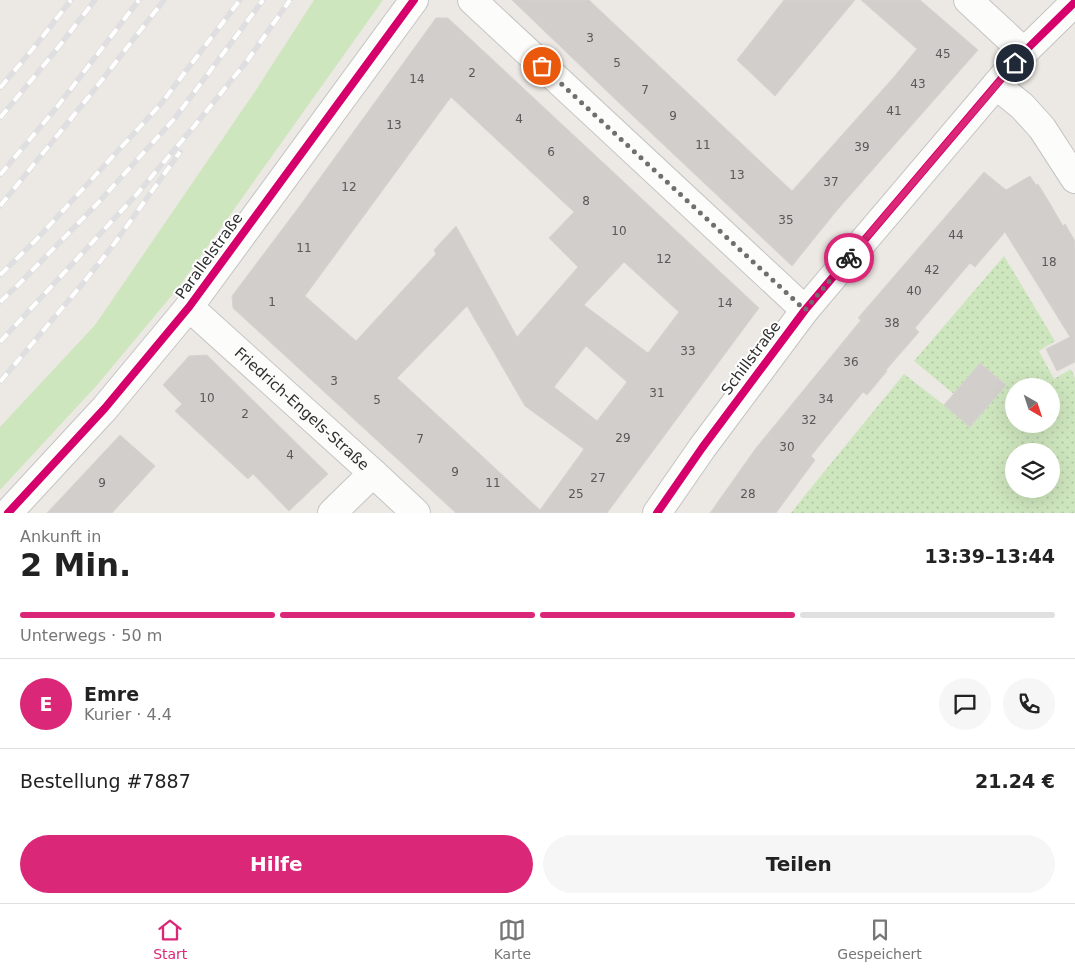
<!DOCTYPE html>
<html lang="de">
<head>
<meta charset="utf-8">
<style>
	body { margin:0; font-family:"DejaVu Sans",sans-serif; background:#f6f6f6; color:#222; height:100vh; display:flex; flex-direction:column; font-size:19px; white-space:nowrap }
	* { box-sizing:border-box; margin:0 }
	p { font-size:16px; color:#767676 }
	.icon { flex:none; width:28px; height:28px; fill:none; stroke:currentColor; stroke-width:2; stroke-linecap:round; stroke-linejoin:round }
	.map { position:relative; height:513px; overflow:hidden }
	.drawer { display:flex; flex-direction:column; background:#fff; flex:1 }
	.drawer>* { flex:none }
	.needle { width:32px; rotate:141deg }
	.controls { position:absolute; left:1005px; top:378px; display:grid; gap:10px }
	.controls a { display:grid; place-items:center; width:55px; height:55px; border-radius:50%; background:#fff; box-shadow:0 5px 20px #0002; font-size:25px }
	.pin { position:absolute; display:grid; place-items:center; width:42px; height:42px; color:#fff; margin:-21px; border:2px solid #fff; border-radius:50%; box-shadow:0 1px 5px #0007 }
	.courier { position:absolute; display:grid; place-items:center; width:50px; height:50px; margin:-25px; border:4px solid #db2777; border-radius:50%; background:#fff; color:#222; box-shadow:0 1px 6px #0007 }
	.summary em { font-style:normal; font-weight:700 }
	.summary div { display:flex; flex-direction:column-reverse }
	.summary { display:flex; align-items:center; justify-content:space-between; height:85px; padding:0 20px }
	h1 { font-size:32px; font-weight:700; line-height:38px }
	.bar { display:grid; grid-template-columns:repeat(4,1fr); gap:8px 5px; align-content:center; height:60px; padding:0 20px }
	.bar i { height:6px; border-radius:4px; background:#e0e0e0 }
	.bar .current { background:#db2777 }
	.bar p { grid-column:span 4 }
	.line { display:flex; align-items:center; gap:12px; padding:0 20px; border-top:1px solid #e0e0e0 }
	.line div { flex:1 }
	.round { display:grid; place-items:center; flex:none; width:52px; height:52px; border-radius:26px; background:#f6f6f6 }
	.action { display:flex; gap:10px; margin-top:auto; padding:10px 20px }
	.action a { flex:1; height:58px; border-radius:30px; background:#db2777; color:#fff; font-size:20px; font-weight:700; line-height:58px; text-align:center }
	.action a+a { background:#f6f6f6; color:#222 }
	.menu { display:flex; justify-content:space-around; align-items:center; height:70px; border-top:1px solid #e0e0e0; background:#fff; font-size:14px; color:#767676 }
	.menu a { display:grid; justify-items:center; gap:2px }
	.menu .current { color:#db2777 }
	.map>svg:first-child { display:block }
</style>
</head>
<body>
<div class="map">
<svg width="1075" height="513" viewBox="0 0 1075 513">
	<defs>
		<pattern id="garden-dots" width="8" height="8" patternUnits="userSpaceOnUse" patternTransform="scale(1.25)"><rect width="8" height="8" fill="#cee6be"/><path d="M2 2h.1M6 6h.1" fill="none" stroke="#b1c6a4" stroke-width="1.8" stroke-linecap="round"/></pattern>
	</defs>
	<rect width="100%" height="100%" fill="#ece8e4"/>
	<path fill="#cee6be" d="M314 0H383L178 288 98 384 0 490V427L95 325 254 93Z"/>
	<path fill="url(#garden-dots)" fill-rule="evenodd" d="M1004 256 1055 341 1039 351 1054 379 1071 369 1075 378V513H791L810 489 904 374 944 405 970 427 1006 385 981 364 954 394 914 361ZM1014 386H1051V424H1014ZM1014 451H1051V489H1014Z"/>
	<path fill="#d1cecb" stroke="#d7d4d0" fill-rule="evenodd" d="M512 0H589L792 191 893 78 917 49 861 0H920L978 50 838 209 792 266 615 99Z
		M784 0H855L775 96 737 60Z
		M436 18H448L759 308 607 513H456L233 308 232 296 296 211ZM451 97 574 212 549 238 578 267 517 337 456 226 434 250 436 254 356 341 305 296ZM624 262 679 312 648 353 584 305ZM467 306 525 406 584 449 540 510 482 456 397 378ZM586 346 627 382 597 421 554 387Z
		M984 172 1006 190 1030 176 1036 185 1038 184 1049 202 1063 226 1065 224 1075 241V362L1057 371 1046 349 1070 337 1005 232 975 267 970 263 915 328 919 332 886 370 887 371 867 395 863 392 836 425 811 456 815 460 776 513H710L756 448 861 320 858 318Z
		M207 355 328 474 289 511 253 474 248 479 175 411 182 404 163 385 189 356Z
		M980 363 1006 385 970 427 944 405Z
		M120 435 155 466 135 488 112 513H47Z"/>
	<g fill="none" stroke-linecap="round" stroke-linejoin="round">
		<g stroke="#c5c4c5" stroke-width="30">
			<g id="minor">
				<path d="M472 0 805 310"/>
				<path d="M968 0 1024 52"/>
				<path d="M996 85 1022 106 1042 128 1075 179"/>
				<path id="s1" d="M189 307 373 473 416 513"/>
				<path d="M8 513 105 408 189 307 414 0"/>
				<path d="M332 513 373 473"/>
				<path d="M657 513 702 448 805 310 1024 52 1075 2"/>
			</g>
		</g>
		<use href="#minor" stroke="#fcfcfb" stroke-width="28"/>
		<g stroke="#dfdfe1" stroke-width="5.5">
			<path id="rail" d="M0 88 36 45 71 0
				M0 118 53 54 95 0
				M0 175 57 107 139 0
				M0 206 91 94 164 0
				M0 275 36 240 160 105 240 0
				M0 302 18 285 97 204 175 118 263 0
				M0 342 137 194 196 124 247 61 290 0
				M0 382 84 282 114 244 180 152"/>
		</g>
		<use href="#rail" stroke="#fff" stroke-width="4" stroke-dasharray="11" stroke-linecap="butt"/>
		<g stroke="#fff" stroke-width="11">
			<path id="cycleway" d="M8 513 105 408 189 307 414 0
				M657 513 702 448 805 310 1024 52 1075 2"/>
		</g>
		<use href="#cycleway" stroke="#d6006c" stroke-width="8"/>
	</g>
	<g fill="none" stroke-linecap="round" stroke-linejoin="round">
		<path stroke="#706f6e" stroke-width="5" stroke-dasharray="0 9" d="M542 66 805 310 849 258"/>
		<path stroke="#db2777" stroke-width="6" d="M849 258 1015 63"/>
	</g>
	<g text-anchor="middle" dominant-baseline="central" stroke-width="4" stroke-linejoin="round" paint-order="stroke">
		<g font-size="12" fill="#585857">
			<text x="590" y="38">3</text>
			<text x="943" y="54">45</text>
			<text x="617" y="63">5</text>
			<text x="472" y="73">2</text>
			<text x="417" y="79">14</text>
			<text x="918" y="84">43</text>
			<text x="645" y="90">7</text>
			<text x="894" y="111">41</text>
			<text x="673" y="116">9</text>
			<text x="519" y="119">4</text>
			<text x="394" y="125">13</text>
			<text x="703" y="145">11</text>
			<text x="862" y="147">39</text>
			<text x="551" y="152">6</text>
			<text x="737" y="175">13</text>
			<text x="831" y="182">37</text>
			<text x="349" y="187">12</text>
			<text x="586" y="201">8</text>
			<text x="786" y="220">35</text>
			<text x="619" y="231">10</text>
			<text x="956" y="235">44</text>
			<text x="304" y="248">11</text>
			<text x="664" y="259">12</text>
			<text x="1049" y="262">18</text>
			<text x="932" y="270">42</text>
			<text x="914" y="291">40</text>
			<text x="272" y="302">1</text>
			<text x="725" y="303">14</text>
			<text x="892" y="323">38</text>
			<text x="688" y="351">33</text>
			<text x="851" y="362">36</text>
			<text x="334" y="381">3</text>
			<text x="657" y="393">31</text>
			<text x="207" y="398">10</text>
			<text x="826" y="399">34</text>
			<text x="377" y="400">5</text>
			<text x="245" y="414">2</text>
			<text x="809" y="420">32</text>
			<text x="623" y="438">29</text>
			<text x="420" y="439">7</text>
			<text x="787" y="447">30</text>
			<text x="290" y="455">4</text>
			<text x="455" y="472">9</text>
			<text x="598" y="478">27</text>
			<text x="102" y="483">9</text>
			<text x="493" y="483">11</text>
			<text x="576" y="494">25</text>
			<text x="748" y="494">28</text>
		</g>
		<g font-size="15" fill="#2e2e2e" stroke="#fff">
			<text transform="translate(209 256) rotate(-54)">Parallelstraße</text>
			<text transform="translate(751 358) rotate(-53)">Schillstraße</text>
			<text stroke="none"><textPath href="#s1" startOffset="152">Friedrich-Engels-Straße</textPath></text>
		</g>
	</g>
</svg>
<div class="controls">
<a><svg class="needle" viewBox="-14 -14 28 28"><path d="M0-13l5 13h-10z" fill="#e53935"/><path d="M0 13l5-13h-10z" fill="#767676"/></svg></a>
<a><svg class="icon" aria-label="layers" viewBox="0 0 24 24"><path d="M12 4l9 5-9 5-9-5zM3 14l9 5 9-5"/></svg></a>
</div>
<div class="pin" style="left:542px;top:66px;background:#ea580c"><svg class="icon" aria-label="bag" viewBox="0 0 24 24"><path d="M5 8h14l-1 12H6zM9 8a3 3 0 0 1 6 0"/></svg></div>
<div class="pin" style="left:1015px;top:63px;background:#1f2937"><svg class="icon" aria-label="home" viewBox="0 0 24 24"><path d="M3 11l9-7 9 7M6 9v11h12V9"/></svg></div>
<div class="courier" style="left:849px;top:258px"><svg class="icon" aria-label="bike" viewBox="0 0 24 24"><circle cx="6" cy="16" r="4"/><circle cx="18" cy="16" r="4"/><path d="M6 16l4-8h5l3 8M10 8l3 8H6M13 5h3"/></svg></div>
</div>
<section class="drawer">
<div class="summary"><div><h1>2 Min.</h1><p>Ankunft in</p></div><em>13:39–13:44</em></div>
<div class="bar"><i class="current"></i><i class="current"></i><i class="current"></i><i></i><p>Unterwegs · 50 m</p></div>
<div class="line" style="height:90px"><b class="round" style="background:#db2777;color:#fff">E</b><div><b>Emre</b><p>Kurier · 4.4</p></div><a class="round"><svg class="icon" aria-label="chat" viewBox="0 0 24 24"><path d="M4 5h16v11H9l-5 4z"/></svg></a><a class="round"><svg class="icon" aria-label="phone" viewBox="0 0 24 24"><path d="M5 4h4l2 5-3 2q2 4 5 5l2-3 5 2v4C11 20 4 13 5 4z"/></svg></a></div>
<div class="line" style="height:65px"><div>Bestellung #7887</div><b>21.24 €</b></div>
<div class="action"><a>Hilfe</a><a>Teilen</a></div>
</section>
<nav class="menu">
<a class="current"><svg class="icon" aria-label="home" viewBox="0 0 24 24"><path d="M3 11l9-7 9 7M6 9v11h12V9"/></svg>Start</a>
<a><svg class="icon" aria-label="map" viewBox="0 0 24 24"><path d="M3 6l6-2 6 2 6-2v14l-6 2-6-2-6 2zM9 4v14M15 6v14"/></svg>Karte</a>
<a><svg class="icon" aria-label="saved" viewBox="0 0 24 24"><path d="M7 4h10v16l-5-4-5 4z"/></svg>Gespeichert</a>
</nav>
</body>
</html>
